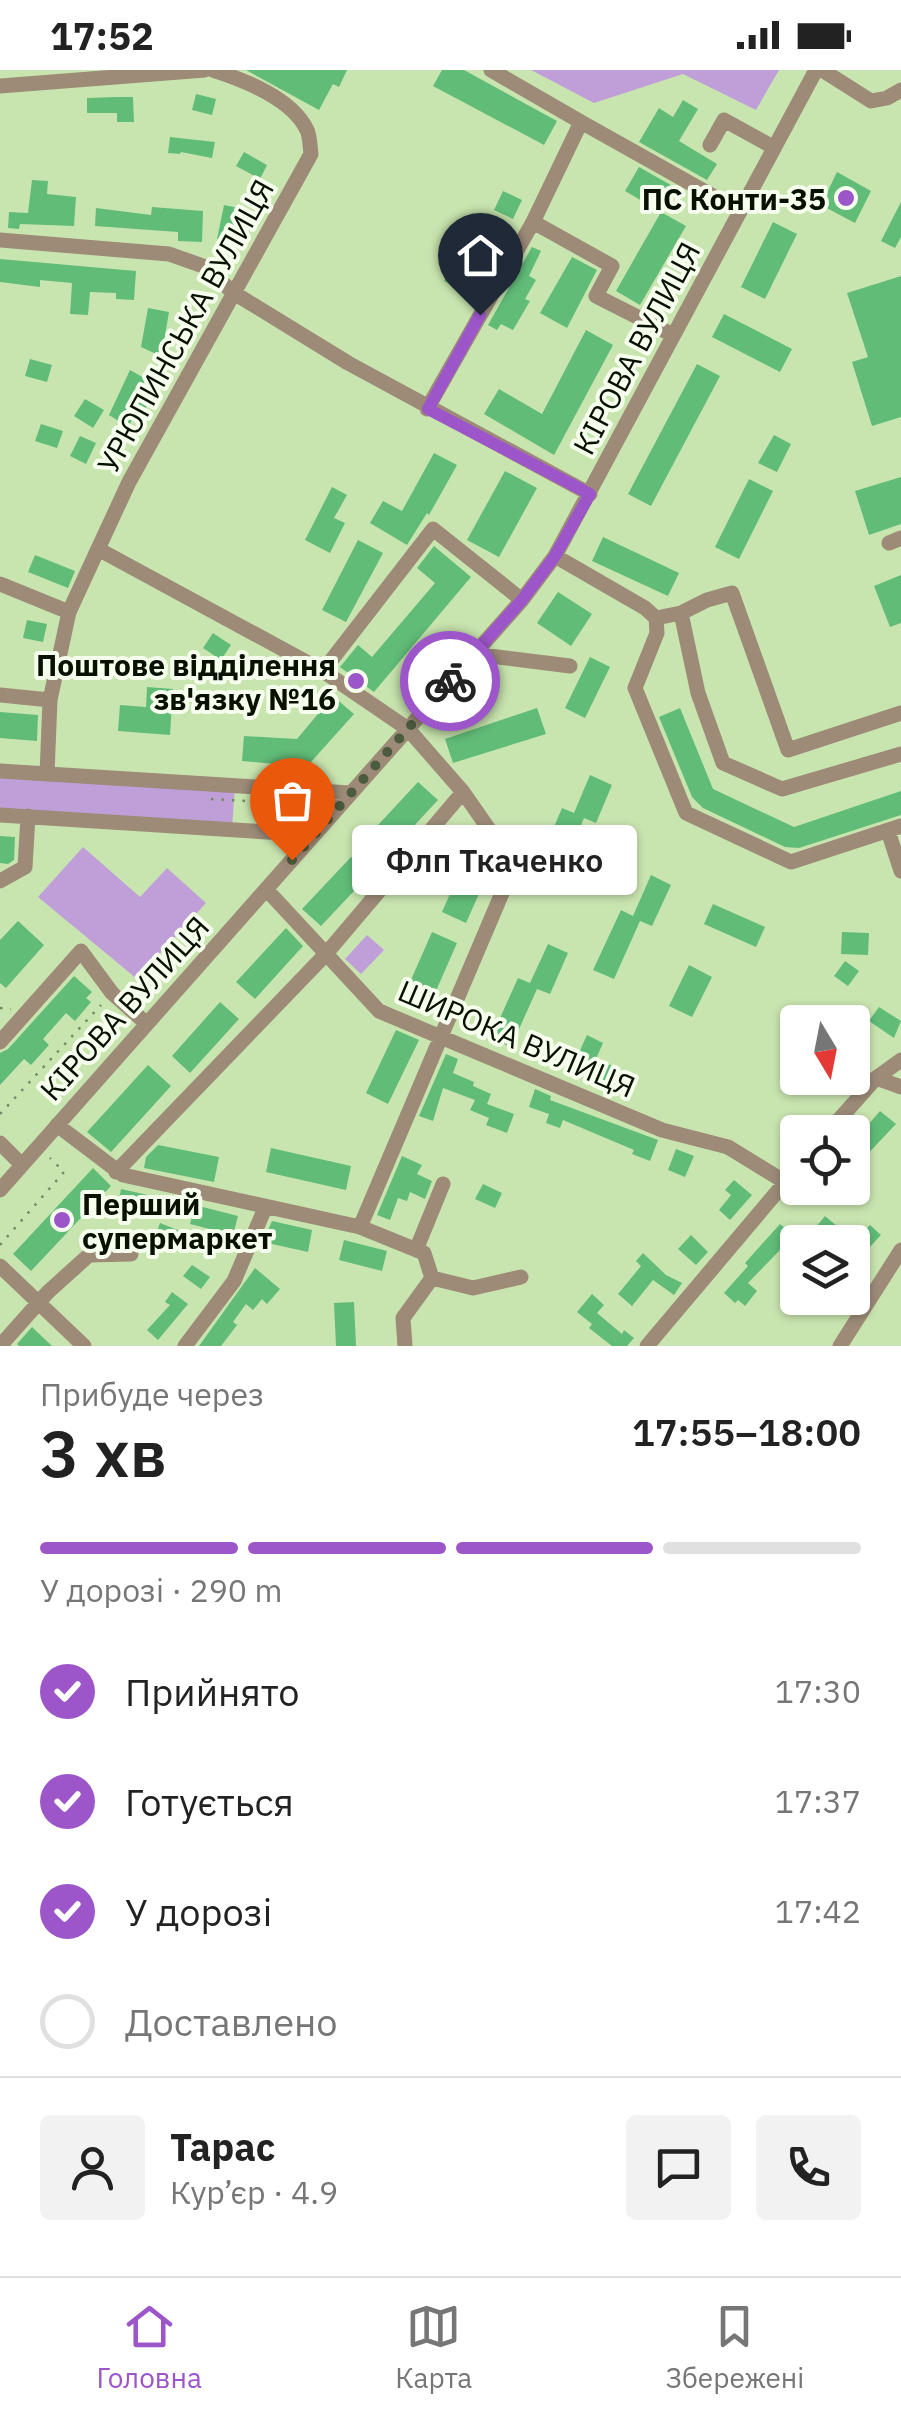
<!DOCTYPE html>
<html lang="uk">
<head>
<meta charset="utf-8">
<style>
	body { margin:0; font-family:"IBM Plex Sans",sans-serif; background:#f2f2f2; color:#222; height:100vh; display:flex; flex-direction:column; font-size:38px; white-space:nowrap }
	* { box-sizing:border-box; margin:0 }
	p { font-size:32px; color:#767676 }
	.icon { flex:none; width:55px; height:55px; fill:none; stroke:currentColor; stroke-width:2; stroke-linecap:round; stroke-linejoin:round }
	.map { position:relative; height:1276px; overflow:hidden }
	.drawer { display:flex; flex-direction:column; background:#fff; flex:1 }
	.drawer>* { flex:none }
	.needle { width:65px; rotate:170deg }
	.fabs { position:absolute; left:780px; top:935px; display:grid; gap:20px }
	.fabs a { display:grid; place-items:center; width:90px; height:90px; border-radius:10px; background:#fff; box-shadow:0 2px 8px #0004; font-size:50px }
	.pin { position:absolute; display:grid; place-items:center; width:85px; height:85px; color:#fff; margin:-102px -42px; border-radius:50% 50% 50% 0; rotate:-45deg; box-shadow:0 0 10px #0007 }
	.pin .icon { rotate:45deg }
	.courier { position:absolute; display:grid; place-items:center; width:100px; height:100px; margin:-50px; border:8px solid #9d56ca; border-radius:50%; background:#fff; color:#222; box-shadow:0 2px 12px #0007 }
	.bubble { position:absolute; height:70px; border-radius:10px; background:#fff; box-shadow:0 2px 8px #0004; font-size:32px; font-weight:600; line-height:70px; text-align:center }
	.head em { font-style:normal; font-weight:600 }
	.head div { display:flex; flex-direction:column-reverse }
	.head { display:flex; align-items:center; justify-content:space-between; height:170px; padding:0 40px }
	h1 { font-size:65px; font-weight:600; line-height:75px }
	.bar { display:grid; grid-template-columns:repeat(4,1fr); gap:15px 10px; align-content:center; height:120px; padding:0 40px }
	.bar i { height:12px; border-radius:8px; background:#e0e0e0 }
	.bar .active { background:#9d56ca }
	.bar p { grid-column:span 4 }
	.line { display:flex; align-items:center; gap:25px; padding:0 40px; border-top:2px solid #e0e0e0 }
	.line div { flex:1 }
	.round { display:grid; place-items:center; flex:none; width:105px; height:105px; border-radius:10px; background:#f2f2f2 }
	ol { padding:0 40px; list-style:none }
	li { display:flex; align-items:center; gap:30px; height:110px }
	li p { margin-inline-start:auto }
	li .icon { padding:10px; border-radius:50%; background:#9d56ca; color:#fff; stroke-width:4 }
	li:last-child { color:#767676 }
	li i { width:55px; height:55px; border:5px solid #e0e0e0; border-radius:50% }
	.status { display:flex; justify-content:space-between; align-items:center; height:70px; padding:0 50px; background:#fff; direction:ltr }
	.status svg { height:28px; fill:currentColor }
	.tab-bar { display:flex; justify-content:space-around; align-items:center; height:140px; border-top:2px solid #e0e0e0; background:#fff; font-size:28px; color:#767676 }
	.tab-bar a { display:grid; justify-items:center; gap:5px }
	.tab-bar .active { color:#9d56ca }
	.map>svg:first-child { display:block }
</style>
</head>
<body>
<div class="status"><b>17:52</b><svg viewBox="0 0 49 12"><path d="M0 12V9h3v3zM5 12V6h3v6zM10 12V3h3v9zM15 12V0h3v12zM26 1h20v11H26zM47 4h2v5h-2z"/></svg></div>
<div class="map">
<svg width="901" height="1276" viewBox="0 0 901 1276">
	<rect width="100%" height="100%" fill="#c9e5af"/>
	<path fill="#c09fd9" d="M531 0H779L756 40 683 4 594 33Z
		M0 701 235 716 232 758 0 745Z
		M83 777 140 827 167 798 206 833 137 909 38 827Z
		M367 865 384 880 361 904 345 889Z"/>
	<path fill="#61bc78" d="M246 0H347L339 17 333 14 319 40Z
		M442 0H464L557 51 544 75 433 16Z
		M196 24 216 29 212 45 192 40Z
		M116 27H133L134 52H117V43H87V28Z
		M683 30 698 39 679 71 717 94 707 110 639 72 659 38 673 47Z
		M170 67 215 72 212 88 181 82 180 84 168 83Z
		M244 82 267 95 260 109 236 96Z
		M639 97 676 118 661 142 625 121Z
		M837 102 871 121 855 153 821 135Z
		M32 110 48 111 47 124 76 127 74 156 20 154 19 159 8 158 9 142 28 143Z
		M503 121 522 130 513 149 494 140Z
		M901 132V167L895 178 881 171Z
		M224 135 248 140 241 174 217 169Z
		M152 137 203 141 202 172 178 171V162L95 156 96 138 151 145Z
		M661 142 686 156 640 235 616 221Z
		M773 152 797 164 765 229 741 217Z
		M452 158 468 167 471 161 488 170 460 220 444 211 461 180 445 171Z
		M532 177 541 181 529 206 536 210 525 229 530 231 513 260 501 254 497 260 488 255Z
		M572 187 597 200 567 258 540 243Z
		M0 189 136 201 134 230 116 229V223L90 222 88 245 70 244 72 213 40 210V217L0 212Z
		M901 206V347L872 356 852 292 868 287 847 223Z
		M148 238 169 242 163 277 167 279 165 288 141 277Z
		M724 244 792 279 780 302 712 267Z
		M586 260 613 275 554 385 484 344 499 319 542 344Z
		M30 289 52 295 47 312 25 306Z
		M697 294 720 306 651 436 628 424Z
		M130 300 146 309 142 316 155 323 145 339 140 337 128 357 109 345Z
		M85 329 104 340 93 358 74 346Z
		M41 354 63 361 57 378 35 371Z
		M774 365 791 374 777 402 758 393Z
		M80 366 96 373 86 394 70 386Z
		M434 383 457 395 429 445 427 443 407 475 370 453 383 431 402 441Z
		M505 401 537 418 499 487 467 470Z
		M901 407V454L869 465 855 421Z
		M749 409 773 421 739 489 715 477Z
		M332 417 347 425 334 448 345 453 330 483 305 470Z
		M603 467 679 503 668 526 592 491Z
		M358 470 383 483 346 552 322 540Z
		M434 476 471 507 374 622 340 597 358 575 372 587 435 513 417 498Z
		M35 485 75 501 68 518 28 502Z
		M901 505V553L890 557 874 516Z
		M558 522 592 544 571 576 537 553Z
		M27 550 47 554 43 572 23 568Z
		M213 563 231 575 221 590 203 578Z
		M590 587 610 597 585 648 565 638Z
		M147 617 173 619 170 665 118 661 120 635 146 637Z
		M333 626 354 644 311 692 296 696 242 691 244 666 297 669Z
		M537 638 546 664 453 693 445 669Z
		M680 638 713 719 794 757 901 721V745L799 778 785 777 703 738 692 727 659 647Z
		M0 642 38 645 37 671 0 668Z
		M590 705 612 715 596 753 584 748 556 813 534 804 562 738 574 743Z
		M418 712 438 730 387 785 367 767Z
		M0 766 15 767 14 790 8 794 0 793Z
		M472 774 495 788 466 853 442 842Z
		M351 787 370 804 321 856 302 839Z
		M651 805 671 815 652 856 640 851 614 909 593 900 621 840 633 846Z
		M713 834 765 857 756 877 704 854Z
		M18 851 44 875 6 918 0 913V870Z
		M286 858 303 876 255 929 236 912Z
		M432 862 457 873 428 939 403 928Z
		M842 862 869 863 868 885 841 884Z
		M548 874 568 883 550 924 537 919 511 977 491 968 518 908 530 913Z
		M845 891 859 901 848 916 834 906Z
		M689 895 712 907 692 947 669 936Z
		M74 906 92 922 86 928 91 932 75 951 66 943 43 969 49 975 31 995 24 989 0 1015V983L8 979Z
		M220 932 239 949 190 1003 172 986Z
		M879 937 901 951 894 968 869 951Z
		M396 960 419 970 388 1034 366 1023Z
		M587 965 603 973 596 989 613 996 607 1011 572 998Z
		M446 984 458 989 453 1003 474 1012 473 1016 491 1024 487 1034 514 1044 507 1063 486 1055 489 1048 470 1040 475 1030 443 1018 433 1051 419 1046Z
		M148 995 171 1016 111 1082 87 1062Z
		M535 1019 551 1026 550 1030 658 1070 650 1091 632 1084 634 1080 563 1050 560 1058 546 1053 549 1044 529 1037Z
		M880 1041 896 1054 859 1093 852 1088V1072L857 1066 852 1062 860 1051 867 1056Z
		M158 1075 219 1087 214 1112 144 1098 146 1087Z
		M271 1078 351 1096 346 1120 266 1102Z
		M676 1079 694 1086 685 1107 668 1100Z
		M402 1086 422 1095 417 1104 432 1111 425 1129 410 1122 407 1131 398 1128 390 1150 377 1145Z
		M93 1098 111 1116 31 1201 13 1184Z
		M734 1110 752 1125 730 1150 719 1140 731 1125 725 1120Z
		M483 1114 502 1123 495 1138 475 1129Z
		M121 1119 161 1128 157 1146 117 1138Z
		M195 1135 238 1146 233 1165 190 1154Z
		M825 1146 838 1157 825 1172H807L819 1159 816 1157Z
		M272 1151 312 1160 308 1182 263 1172Z
		M160 1153 185 1163 181 1173 166 1167 163 1174 154 1170Z
		M780 1154 797 1169 784 1183 780 1180 748 1213 757 1221 745 1236 738 1230 735 1233 724 1223 748 1196 745 1193Z
		M870 1155 881 1165 865 1182 854 1172Z
		M691 1165 708 1182 696 1195 678 1179Z
		M344 1170 387 1181 382 1201 339 1190Z
		M643 1183 666 1205 682 1213 674 1225 653 1210 632 1236 618 1224 641 1196 636 1191Z
		M192 1195 210 1207 201 1219 183 1206Z
		M255 1198 280 1219 267 1234 262 1229 253 1240 246 1234 233 1252 237 1255 221 1276H199Z
		M172 1222 188 1234 158 1270 147 1260 170 1235 165 1232Z
		M592 1224 604 1235 597 1243 622 1264 624 1260 634 1268 627 1276H612L589 1258 592 1254 577 1242Z
		M354 1232 356 1276H336L334 1233Z
		M32 1257 52 1276H19L17 1274Z"/>
	<g fill="none" stroke-linecap="round" stroke-linejoin="round">
		<path stroke="#758964" stroke-width="2.5" stroke-dasharray="2.5 8" stroke-linecap="butt" d="M211 729 263 732
			M0 938 11 939
			M0 1044 101 935
			M0 1175 64 1102 50 1088"/>
		<path stroke="#9d8b78" stroke-width="15" d="M491 0 581 52
			M822 0 871 31 887 28 901 20
			M0 16 205 0
			M710 75 724 50 773 77
			M533 152 612 196 596 226 673 265
			M0 170 169 184 203 196 234 223 348 293 590 424
			M427 339 533 152 581 52 738 140
			M889 473 901 468
			M98 479 129 412 311 84C310 77 310 66 307 60 292 28 244 10 213 0
			M555 486 645 538 656 548 681 543 698 623 723 693 782 719 901 684
			M0 514 69 542 98 479 323 601 408 659 463 722 514 795 360 1157
			M681 543 707 530 732 523 788 680 901 643
			M656 548 657 563 635 618 686 743 791 792 901 756
			M474 584 570 596
			M323 601 433 459 522 530
			M0 625 50 630
			M0 701 351 723
			M47 704 50 630 69 542
			M0 745 314 765
			M888 761 901 801
			M0 811 25 797 28 746
			M266 819 379 941 662 1060 728 1077 785 1112
			M0 972 81 881 112 923 147 954
			M876 1008 901 1017
			M57 1055 123 1105 360 1157 424 1183 432 1208 403 1248 405 1276
			M828 1062 876 1008 901 990
			M0 1073 22 1095
			M116 1102 325 885 463 722
			M0 1120 522 530 555 486 816 0
			M416 1180 443 1114
			M0 1196 84 1276
			M432 1208 473 1218 521 1207
			M0 1276 48 1222 89 1185 131 1184
			M185 1276 234 1211 265 1138
			M647 1276 798 1097
			M840 1276 901 1180"/>
	</g>
	<g fill="none" stroke-linecap="round" stroke-linejoin="round">
		<path stroke="#4b5b3e" stroke-width="10" stroke-dasharray="0 18" d="M292 790 450 611"/>
		<path stroke="#9d56ca" stroke-width="12" d="M450 611 522 530 555 486 590 424 428 339 480 245"/>
	</g>
	<g fill="#9d56ca" stroke="#f6ffee" stroke-width="4">
		<circle cx="846" cy="128" r="10"/>
		<circle cx="356" cy="611" r="10"/>
		<circle cx="62" cy="1150" r="10"/>
	</g>
	<g text-anchor="middle" dominant-baseline="central" stroke-width="8" stroke-linejoin="round" paint-order="stroke">
		<g font-size="30" font-weight="bold" fill="#071001" stroke="#f6ffee" text-anchor="end">
			<text x="826" y="128">ПС Конти-35</text>
			<text x="336" y="594">Поштове відділення<tspan x="336" dy="34">зв'язку №16</tspan></text>
			<text x="82" y="1133" text-anchor="start">Перший<tspan x="82" dy="34">супермаркет</tspan></text>
		</g>
		<g font-size="30" fill="#071001" stroke="#f6ffee">
			<text transform="translate(185 256) rotate(-61)">УРЮПИНСЬКА ВУЛИЦЯ</text>
			<text transform="translate(636 278) rotate(-62)">КІРОВА ВУЛИЦЯ</text>
			<text transform="translate(124 938) rotate(-48)">КІРОВА ВУЛИЦЯ</text>
			<text transform="translate(517 968) rotate(23)">ШИРОКА ВУЛИЦЯ</text>
		</g>
	</g>
</svg>
<div class="fabs">
<a><svg class="needle" viewBox="-14 -14 28 28"><path d="M0-13l5 13h-10z" fill="#e53935"/><path d="M0 13l5-13h-10z" fill="#767676"/></svg></a>
<a><svg class="icon" aria-label="locate" viewBox="0 0 24 24"><circle cx="12" cy="12" r="6"/><path d="M12 2v4M12 18v4M2 12h4M18 12h4"/></svg></a>
<a><svg class="icon" aria-label="layers" viewBox="0 0 24 24"><path d="M12 4l9 5-9 5-9-5zM3 14l9 5 9-5"/></svg></a>
</div>
<div class="pin" style="left:292px;top:790px;background:#ea580c"><svg class="icon" aria-label="bag" viewBox="0 0 24 24"><path d="M5 8h14l-1 12H6zM9 8a3 3 0 0 1 6 0"/></svg></div>
<div class="pin" style="left:480px;top:245px;background:#1f2937"><svg class="icon" aria-label="home" viewBox="0 0 24 24"><path d="M3 11l9-7 9 7M6 9v11h12V9"/></svg></div>
<div class="courier" style="left:450px;top:611px"><svg class="icon" aria-label="bike" viewBox="0 0 24 24"><circle cx="6" cy="16" r="4"/><circle cx="18" cy="16" r="4"/><path d="M6 16l4-8h5l3 8M10 8l3 8H6M13 5h3"/></svg></div>
<div class="bubble" style="left:352px;top:755px;width:285px">Флп Ткаченко</div>
</div>
<section class="drawer">
<div class="head"><div><h1>3 хв</h1><p>Прибуде через</p></div><em>17:55–18:00</em></div>
<div class="bar"><i class="active"></i><i class="active"></i><i class="active"></i><i></i><p>У дорозі · 290 m</p></div>
<ol>
<li><svg class="icon" aria-label="check" viewBox="0 0 24 24"><path d="M5 12l5 5 9-10"/></svg>Прийнято<p>17:30</p></li>
<li><svg class="icon" aria-label="check" viewBox="0 0 24 24"><path d="M5 12l5 5 9-10"/></svg>Готується<p>17:37</p></li>
<li><svg class="icon" aria-label="check" viewBox="0 0 24 24"><path d="M5 12l5 5 9-10"/></svg>У дорозі<p>17:42</p></li>
<li><i></i>Доставлено</li>
</ol>
<div class="line" style="height:180px"><a class="round"><svg class="icon" aria-label="person" viewBox="0 0 24 24"><circle cx="12" cy="8" r="4"/><path d="M4 21q1-7 8-7t8 7"/></svg></a><div><b>Тарас</b><p>Кур’єр · 4.9</p></div><a class="round"><svg class="icon" aria-label="chat" viewBox="0 0 24 24"><path d="M4 5h16v11H9l-5 4z"/></svg></a><a class="round"><svg class="icon" aria-label="phone" viewBox="0 0 24 24"><path d="M5 4h4l2 5-3 2q2 4 5 5l2-3 5 2v4C11 20 4 13 5 4z"/></svg></a></div>
</section>
<nav class="tab-bar">
<a class="active"><svg class="icon" aria-label="home" viewBox="0 0 24 24"><path d="M3 11l9-7 9 7M6 9v11h12V9"/></svg>Головна</a>
<a><svg class="icon" aria-label="map" viewBox="0 0 24 24"><path d="M3 6l6-2 6 2 6-2v14l-6 2-6-2-6 2zM9 4v14M15 6v14"/></svg>Карта</a>
<a><svg class="icon" aria-label="saved" viewBox="0 0 24 24"><path d="M7 4h10v16l-5-4-5 4z"/></svg>Збережені</a>
</nav>
</body>
</html>
